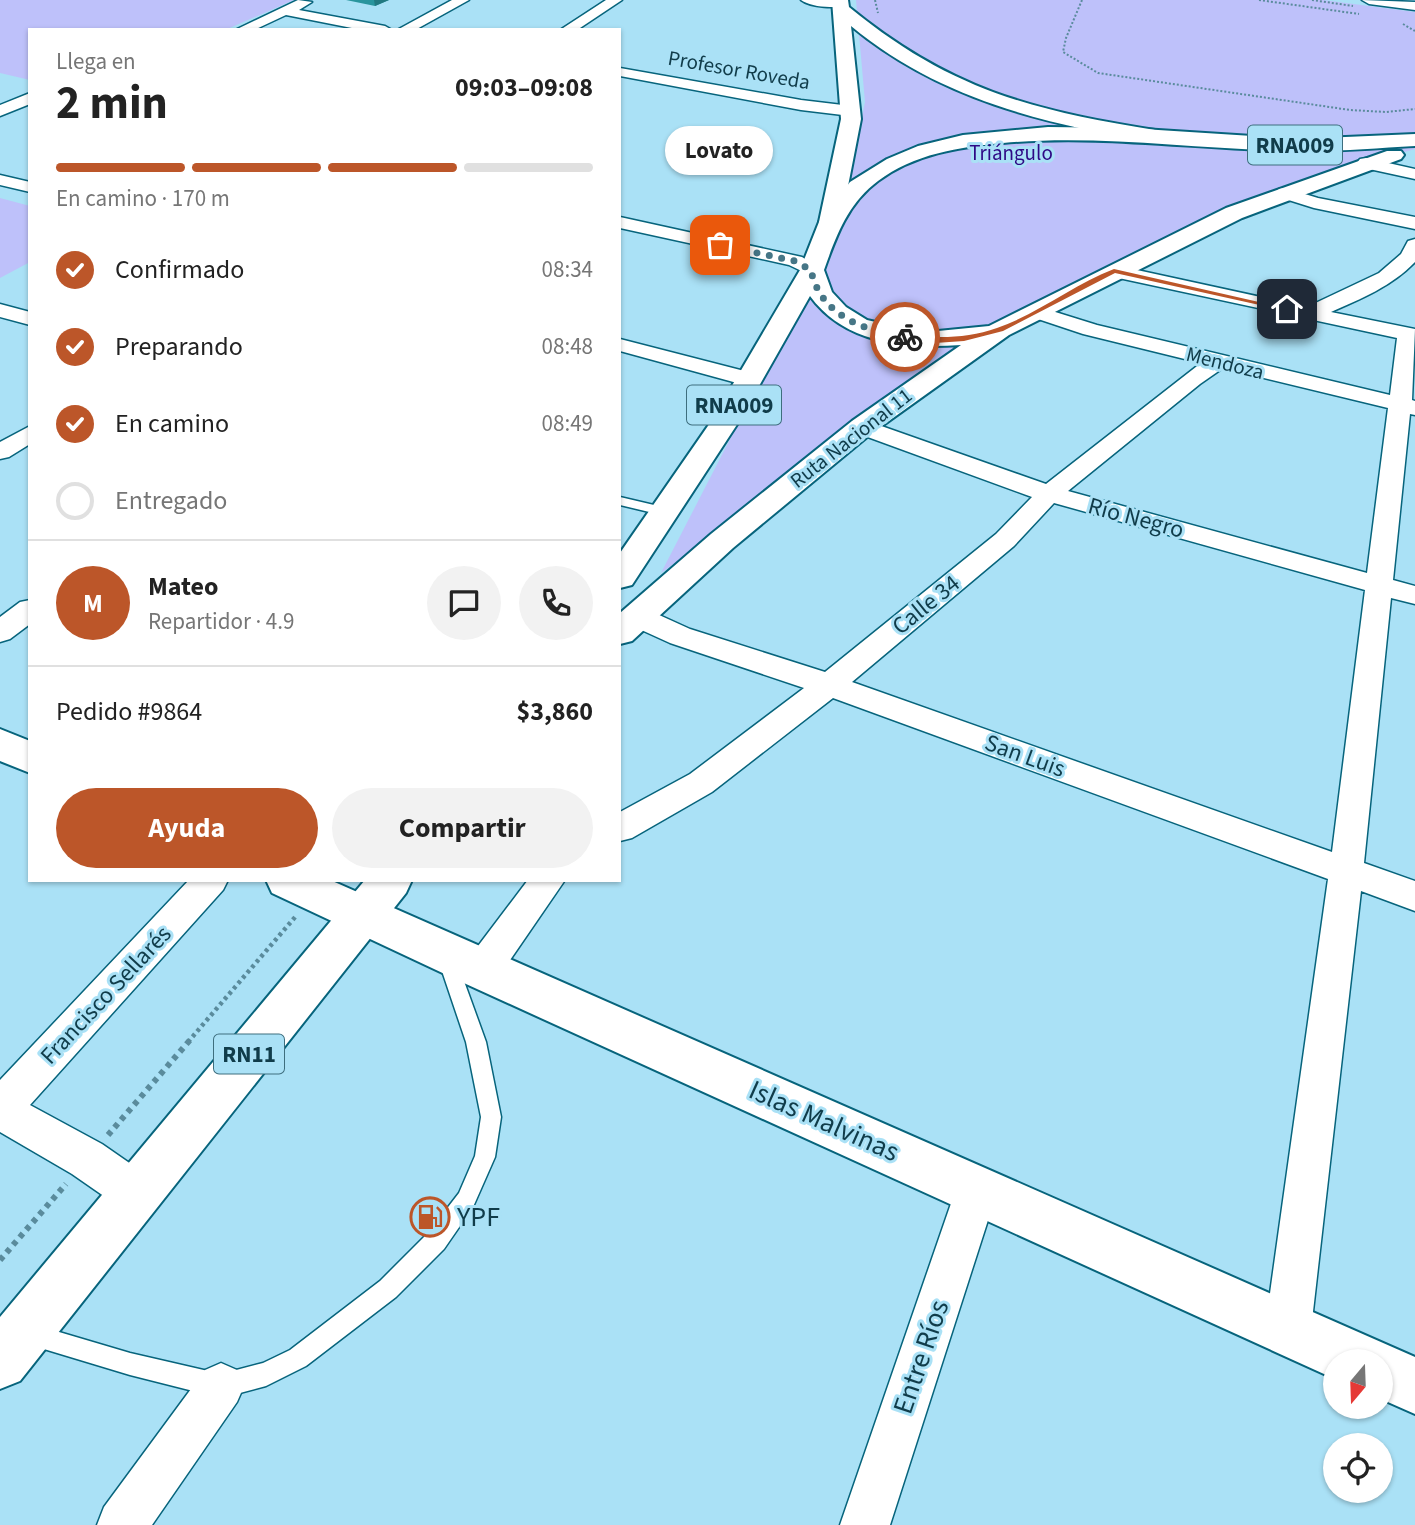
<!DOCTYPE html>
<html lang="es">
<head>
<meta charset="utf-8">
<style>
	body { margin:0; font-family:"Source Sans 3",sans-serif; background:#f2f2f2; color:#222; height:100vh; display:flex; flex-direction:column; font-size:26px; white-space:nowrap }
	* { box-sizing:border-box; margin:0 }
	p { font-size:23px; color:#767676 }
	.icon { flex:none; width:38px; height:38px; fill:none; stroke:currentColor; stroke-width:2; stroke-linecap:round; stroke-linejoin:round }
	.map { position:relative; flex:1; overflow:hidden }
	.sheet { position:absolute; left:28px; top:28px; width:593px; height:854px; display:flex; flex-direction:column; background:#fff; border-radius:0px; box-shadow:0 2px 5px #0004 }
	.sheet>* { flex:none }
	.needle { width:46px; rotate:199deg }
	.fabs { position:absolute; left:1323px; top:1349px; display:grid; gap:14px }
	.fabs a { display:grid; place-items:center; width:70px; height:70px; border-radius:50%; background:#fff; box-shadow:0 2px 5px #0004; font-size:35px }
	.pin { position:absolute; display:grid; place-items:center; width:60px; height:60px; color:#fff; margin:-30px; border-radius:14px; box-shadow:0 4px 10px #0006 }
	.courier { position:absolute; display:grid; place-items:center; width:70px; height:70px; margin:-35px; border:5px solid #bc5629; border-radius:50%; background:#fff; color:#222; box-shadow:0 2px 9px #0007 }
	.bubble { position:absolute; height:49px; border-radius:24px; background:#fff; box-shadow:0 2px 5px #0004; font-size:23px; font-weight:700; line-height:49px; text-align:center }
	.summary em { font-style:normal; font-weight:700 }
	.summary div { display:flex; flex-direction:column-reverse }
	.summary { display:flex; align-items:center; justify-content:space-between; height:119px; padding:0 28px }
	h1 { font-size:46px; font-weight:700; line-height:52px }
	.bar { display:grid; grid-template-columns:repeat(4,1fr); gap:10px 7px; align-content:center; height:84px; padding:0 28px }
	.bar i { height:9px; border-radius:5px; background:#e0e0e0 }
	.bar .on { background:#bc5629 }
	.bar p { grid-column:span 4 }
	.line { display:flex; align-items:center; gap:18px; padding:0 28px; border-top:2px solid #e0e0e0 }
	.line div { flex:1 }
	.round { display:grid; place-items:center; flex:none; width:74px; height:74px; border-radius:37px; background:#f2f2f2 }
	ol { padding:0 28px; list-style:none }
	li { display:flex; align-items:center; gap:21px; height:77px }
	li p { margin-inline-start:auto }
	li .icon { padding:7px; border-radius:50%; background:#bc5629; color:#fff; stroke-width:4 }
	li:last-child { color:#767676 }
	li i { width:38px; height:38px; border:4px solid #e0e0e0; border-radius:50% }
	.primary-button { display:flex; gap:14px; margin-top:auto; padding:14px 28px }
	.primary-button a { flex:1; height:80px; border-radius:42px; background:#bc5629; color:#fff; font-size:28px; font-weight:700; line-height:80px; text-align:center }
	.primary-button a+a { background:#f2f2f2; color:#222 }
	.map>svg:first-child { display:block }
</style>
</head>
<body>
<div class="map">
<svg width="1415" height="1525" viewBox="0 0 1415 1525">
	<rect width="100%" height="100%" fill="#aae1f6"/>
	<path fill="#bec1fa" d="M0 0H294L225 30H30V80L0 73Z
		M856 0H1323L1415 12V149L1366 163 1241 210 929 378 661 573 839 228 865 102Z
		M0 198 30 206V262L0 278Z"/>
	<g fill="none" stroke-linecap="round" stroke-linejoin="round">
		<g stroke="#07647c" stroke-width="3">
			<path id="lane" d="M620 497 671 509 672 512 666 516 620 505Z
				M447 951 453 953 456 959 486 1042 501 1117 495 1157 473 1207 444 1249 396 1297 306 1366 266 1386 221 1398 130 1375 24 1343 21 1335 24 1327 32 1324 130 1353 221 1374 263 1363 290 1350 380 1281 428 1233 459 1193 475 1156 481 1117 466 1042 438 959 441 953Z"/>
		</g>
		<g stroke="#07647c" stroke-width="3">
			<path id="street" d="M298 0 312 2 299 10 385 26 392 30H362L286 15 254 30H235Z
				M452 0H469L415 30H397Z
				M606 0H622L577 30H560Z
				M801 0H844L847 3C838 10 810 7 801 0Z
				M1362 0 1415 2V10L1369 4Z
				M620 68 801 100 851 106 859 111 851 116 801 110 620 76Z
				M30 93V104L0 116V105Z
				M1366 158 1415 169V179L1360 167 1357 163 1360 159Z
				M0 175 30 182V192L0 185Z
				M1285 188 1318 198 1415 217V229L1314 208 1279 197 1276 193 1279 189Z
				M620 217 802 257 822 270 812 276 789 265 620 228Z
				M1415 239V262C1392 286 1361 299 1331 312L1415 329 1412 400 1415 401V415L1410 414 1393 580 1415 586V604L1391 598 1364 863 1415 881V911L1361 891 1311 1329 1304 1345 1288 1352 1272 1345 1265 1329 1328 879 833 698 712 792 632 838 620 841V812L690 774 804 688 670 643 626 623 622 616 626 609 636 606 646 609 690 629 825 672 996 534 1032 497 854 432 850 427 854 422H870L1046 484 1201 363 1083 334 1029 316 1026 312 1029 308 1036 306 1097 325 1390 395 1397 338 1114 277 1104 271 1114 265 1307 307 1379 273 1401 254 1408 241ZM1223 368 1388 408 1367 573 1068 491 1200 384ZM1054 503 1365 590 1332 852 852 682 1014 546Z
				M0 304 30 312V325L0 317Z
				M620 339 756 374 759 379 756 384 748 386 620 351Z
				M30 426V444L9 457 0 459V442Z
				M30 600V624L10 639 0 642V617L20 602Z
				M189 880H228L223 890 30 1105 102 1144 151 1178 157 1193 151 1208 136 1214 121 1208 72 1174 0 1132V1080Z
				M528 880H565L495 982 482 986 469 982 464 970 469 958Z
				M977 1168 992 1174 998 1189 890 1525H840L956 1189 962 1174Z
				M221 1363 237 1370 244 1386 237 1402 152 1525H97L104 1507 205 1370Z"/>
		</g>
		<g stroke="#07647c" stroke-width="4">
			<path id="secondary" d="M0 729 30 741V773L0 761Z
				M266 880H330L1415 1357V1414L1381 1399V1362H1335V1379L466 984 272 893Z"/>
		</g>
		<g stroke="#07647c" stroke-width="4">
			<path id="primary" d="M832 0H848L849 7C949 89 1030 110 1155 130L1162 132 1165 136 1162 140 1155 142C1044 124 939 99 851 26L861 119 841 222 838 227H822L819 222 841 119Z"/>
		</g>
		<g stroke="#07647c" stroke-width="4">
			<path id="highway" d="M1048 127 1127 128 1299 139 1415 134V146C1376 148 1337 152 1299 151 1199 150 1102 134 1003 143 959 147 914 154 878 181 848 203 836 236 824 270L832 292 846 307 867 320 911 330 938 331 989 326 1226 208 1387 151H1401L1404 155 1401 159 1242 218 1009 335 872 433 733 548 632 641 620 644V613L711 534 852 421 961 345C906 349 845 344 810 296L738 423 632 585 620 588V553L710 423 800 270 819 222 850 182 887 159 918 146 963 135Z
				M365 880H412L406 893 20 1381 0 1389V1317Z"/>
		</g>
		<path stroke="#5a8b9c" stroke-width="2" stroke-dasharray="2 2" stroke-linecap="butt" d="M875 0 878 13
			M1082 0 1066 38 1063 52 1098 73 1350 110 1386 112 1415 109
			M1259 0 1359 14
			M1312 0 1353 6
			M1403 24 1415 31"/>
		<path stroke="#5a8b9c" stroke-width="4.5" stroke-dasharray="3.5 3.5" stroke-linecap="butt" d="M188 1042 296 916"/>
		<path stroke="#5a8b9c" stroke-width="6" stroke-dasharray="5 5" stroke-linecap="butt" d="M108 1135 190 1040
			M0 1260 66 1184"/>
		<use href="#lane" fill="#fff" fill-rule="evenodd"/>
		<use href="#street" fill="#fff" fill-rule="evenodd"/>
		<use href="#secondary" fill="#fff" fill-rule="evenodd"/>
		<use href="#primary" fill="#fff" fill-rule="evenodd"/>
		<use href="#highway" fill="#fff" fill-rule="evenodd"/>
	</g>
	<path fill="#29959d" d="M346 0H389L375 6Z"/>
	<path fill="#227980" d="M374 0H389L375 6Z"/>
	<path fill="#bc5629" d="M1114 269 1290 309 1287 311 1115 273 1003 331 964 341 935 343 901 337 905 335C936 338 967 339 997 328 1038 314 1074 284 1114 269Z"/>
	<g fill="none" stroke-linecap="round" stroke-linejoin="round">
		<path stroke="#467686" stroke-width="7" stroke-dasharray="0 12.6" d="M720 245 795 261 811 270C820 315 864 331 905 337"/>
	</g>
	<defs>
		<g id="fuel-ring" transform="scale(2.0125)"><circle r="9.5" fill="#aae1f6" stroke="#bc5629" stroke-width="1.5"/><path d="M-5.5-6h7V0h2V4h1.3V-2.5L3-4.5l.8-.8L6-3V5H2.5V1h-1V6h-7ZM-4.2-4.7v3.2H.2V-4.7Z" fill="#bc5629"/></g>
	</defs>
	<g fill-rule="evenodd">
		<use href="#fuel-ring" x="430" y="1217"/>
	</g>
	<g text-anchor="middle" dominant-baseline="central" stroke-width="6" stroke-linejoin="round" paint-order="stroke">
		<g font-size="21" fill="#103c4a" stroke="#aae1f6">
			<text transform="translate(739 70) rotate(10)">Profesor Roveda</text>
			<text transform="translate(1225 363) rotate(14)">Mendoza</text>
			<text transform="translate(851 438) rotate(-38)">Ruta Nacional 11</text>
		</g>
		<g font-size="21" fill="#2e0985" stroke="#aae1f6">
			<text x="1011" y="153">Triángulo</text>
		</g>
		<g fill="#aae1f6" stroke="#3e6e7e" stroke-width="2">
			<rect x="1248" y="125.5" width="94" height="39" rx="5"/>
			<rect x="687" y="385.5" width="94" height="39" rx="5"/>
			<rect x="214" y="1034.5" width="70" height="39" rx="5"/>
		</g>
		<g font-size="23" font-weight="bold" fill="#103c4a">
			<text x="1295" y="145">RNA009</text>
			<text x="734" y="405">RNA009</text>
			<text x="249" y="1054">RN11</text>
		</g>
		<g font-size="24" fill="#103c4a" stroke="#aae1f6">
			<text transform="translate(1136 518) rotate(15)">Río Negro</text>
			<text transform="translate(926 605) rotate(-39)">Calle 34</text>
			<text transform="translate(1025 756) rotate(20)">San Luis</text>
			<text transform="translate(106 995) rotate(-47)">Francisco Sellarés</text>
		</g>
		<g font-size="28" fill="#103c4a" stroke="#aae1f6">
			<text transform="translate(824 1121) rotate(24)">Islas Malvinas</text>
			<text transform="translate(921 1357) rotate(-71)">Entre Ríos</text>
		</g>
		<g font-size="28" fill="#103c4a" stroke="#aae1f6" text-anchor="start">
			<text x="457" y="1217">YPF</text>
		</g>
	</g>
</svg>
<div class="fabs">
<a><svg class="needle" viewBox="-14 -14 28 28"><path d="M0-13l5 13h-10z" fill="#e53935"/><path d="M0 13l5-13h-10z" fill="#767676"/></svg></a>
<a><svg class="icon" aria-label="locate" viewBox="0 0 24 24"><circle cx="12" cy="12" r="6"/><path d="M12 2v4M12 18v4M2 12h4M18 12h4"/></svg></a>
</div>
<div class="pin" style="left:720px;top:245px;background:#ea580c"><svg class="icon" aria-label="bag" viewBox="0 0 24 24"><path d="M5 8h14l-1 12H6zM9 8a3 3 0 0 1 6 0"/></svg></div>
<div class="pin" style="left:1287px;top:309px;background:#1f2937"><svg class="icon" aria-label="home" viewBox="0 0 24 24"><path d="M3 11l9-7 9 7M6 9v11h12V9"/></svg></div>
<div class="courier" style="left:905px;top:337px"><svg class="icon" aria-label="bike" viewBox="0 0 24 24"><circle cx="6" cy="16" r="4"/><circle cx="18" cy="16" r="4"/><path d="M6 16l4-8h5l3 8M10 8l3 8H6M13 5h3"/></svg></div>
<div class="bubble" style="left:665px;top:126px;width:108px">Lovato</div>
<section class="sheet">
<div class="summary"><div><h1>2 min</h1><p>Llega en</p></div><em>09:03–09:08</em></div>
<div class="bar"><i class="on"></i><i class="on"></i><i class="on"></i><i></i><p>En camino · 170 m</p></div>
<ol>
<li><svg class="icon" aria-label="check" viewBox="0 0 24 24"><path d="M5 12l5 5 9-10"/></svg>Confirmado<p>08:34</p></li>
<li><svg class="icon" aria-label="check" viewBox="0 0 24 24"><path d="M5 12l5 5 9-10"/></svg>Preparando<p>08:48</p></li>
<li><svg class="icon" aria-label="check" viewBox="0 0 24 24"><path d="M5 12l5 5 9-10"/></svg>En camino<p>08:49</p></li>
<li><i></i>Entregado</li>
</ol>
<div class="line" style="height:126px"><b class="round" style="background:#bc5629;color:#fff">M</b><div><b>Mateo</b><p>Repartidor · 4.9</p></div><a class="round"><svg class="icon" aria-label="chat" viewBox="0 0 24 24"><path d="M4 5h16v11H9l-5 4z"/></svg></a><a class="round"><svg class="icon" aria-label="phone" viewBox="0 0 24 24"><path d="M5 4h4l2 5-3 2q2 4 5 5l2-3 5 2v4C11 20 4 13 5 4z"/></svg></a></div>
<div class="line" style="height:91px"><div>Pedido #9864</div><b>$3,860</b></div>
<div class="primary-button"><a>Ayuda</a><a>Compartir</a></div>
</section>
</div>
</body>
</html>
